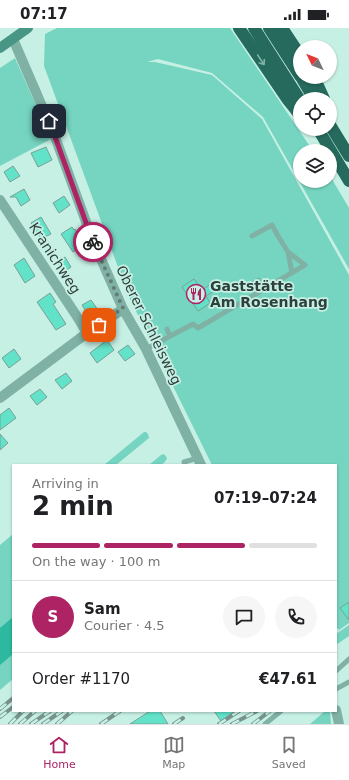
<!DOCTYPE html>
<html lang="en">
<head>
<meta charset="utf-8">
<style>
	body { margin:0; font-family:"DejaVu Sans",sans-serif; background:#f6f6f6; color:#202124; height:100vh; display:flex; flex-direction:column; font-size:15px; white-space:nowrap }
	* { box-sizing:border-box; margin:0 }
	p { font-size:13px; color:#757577 }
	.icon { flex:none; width:22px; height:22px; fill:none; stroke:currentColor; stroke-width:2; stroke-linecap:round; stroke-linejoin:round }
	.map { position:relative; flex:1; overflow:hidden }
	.side { position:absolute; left:12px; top:436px; width:325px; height:248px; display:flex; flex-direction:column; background:#fff; border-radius:0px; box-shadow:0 1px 3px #0004 }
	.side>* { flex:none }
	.needle { width:26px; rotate:313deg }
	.fabs { position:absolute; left:293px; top:12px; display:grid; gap:8px }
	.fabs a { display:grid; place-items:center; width:44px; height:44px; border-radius:50%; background:#fff; box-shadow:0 1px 3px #0004; font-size:20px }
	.pin { position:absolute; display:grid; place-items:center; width:34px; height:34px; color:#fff; margin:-17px; border-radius:8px; box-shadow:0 2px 6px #0006 }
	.courier { position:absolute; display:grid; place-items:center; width:40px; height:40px; margin:-20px; border:3px solid #ad2364; border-radius:50%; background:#fff; color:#222; box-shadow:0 1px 5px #0007 }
	.head em { font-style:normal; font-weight:600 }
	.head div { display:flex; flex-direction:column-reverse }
	.head { display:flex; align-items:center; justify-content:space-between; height:68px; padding:0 20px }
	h1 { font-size:26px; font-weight:600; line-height:30px }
	.bar { display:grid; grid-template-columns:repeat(4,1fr); gap:6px 4px; align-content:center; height:48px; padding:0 20px }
	.bar i { height:5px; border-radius:3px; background:#e0e0e0 }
	.bar .on { background:#ad2364 }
	.bar p { grid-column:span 4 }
	.line { display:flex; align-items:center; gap:10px; padding:0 20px; border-top:1px solid #e0e0e0 }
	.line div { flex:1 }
	.round { display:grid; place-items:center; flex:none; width:42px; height:42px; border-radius:21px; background:#f6f6f6 }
	.status { display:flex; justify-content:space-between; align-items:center; height:28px; padding:0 20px; background:#fff; direction:ltr }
	.status svg { height:11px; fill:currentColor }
	.dock { display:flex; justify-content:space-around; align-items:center; height:56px; border-top:1px solid #e0e0e0; background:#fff; font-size:11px; color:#757577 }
	.dock a { display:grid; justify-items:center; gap:2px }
	.dock .on { color:#ad2364 }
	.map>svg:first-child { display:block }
</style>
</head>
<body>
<div class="status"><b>07:17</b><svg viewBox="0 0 49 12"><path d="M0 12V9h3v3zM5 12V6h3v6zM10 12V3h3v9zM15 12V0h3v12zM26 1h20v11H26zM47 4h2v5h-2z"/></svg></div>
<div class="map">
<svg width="349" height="696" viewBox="0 0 349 696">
	<rect width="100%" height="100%" fill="#c7f0e5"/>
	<path fill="#75d5c0" d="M57 0H230L313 123H300V153H330V148L349 180V241L263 89 212 45 158 31 147 34H155L212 47 262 91 349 247V595L339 602 336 598V437H212L129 269 44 38 45 6Z
		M15 30 51 111 0 138V40Z
		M144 404H146L148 406 149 410 116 437H104Z
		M164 426 167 430C164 439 156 437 149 437L161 427Z
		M13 506V651L0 662V517Z
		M349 597V608L336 617V606Z
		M325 683H330L331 696H310Z"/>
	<path fill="#2cb9a0" d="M13 589V626L0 637V600Z"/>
	<path fill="#62e3c9" stroke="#79a096" d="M46 119 52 132 38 139 31 125Z
		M13 138 20 148 10 154 4 144Z
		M24 161 30 172 21 178 16 169H10Z
		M64 168 70 177 59 185 53 175Z
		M41 189 51 206 41 211 31 195Z
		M72 199 74 202 75 201 85 216 73 224 61 206Z
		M65 229 71 239 63 245 57 235Z
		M24 230 35 248 25 255 14 237Z
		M259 250 263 257 252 263 248 256Z
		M194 251 202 262 214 254 218 260 206 268 210 275 198 283 182 259Z
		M50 265 56 274 53 276 66 296 56 302 37 274Z
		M91 272 98 282 89 288 82 277Z
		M107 312 114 322 97 335 90 325Z
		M128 317 135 326 125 333 118 324Z
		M14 321 21 331 9 340 2 330Z
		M66 345 72 353 62 361 55 352Z
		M40 361 47 369 37 377 30 368Z
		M9 380 16 390 0 402V387Z
		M0 406 8 415 0 422Z
		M349 574V592L340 580Z
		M150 683H160L168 696H130Z
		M214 683H235L221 693Z"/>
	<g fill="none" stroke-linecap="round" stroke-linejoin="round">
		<path stroke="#80b1a5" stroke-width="5" d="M288 224 292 245
			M167 301 170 308
			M146 321 193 296 198 300 305 237 288 224 278 208 272 197 252 208
			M184 434 198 430
			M336 643 349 631
			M336 661 349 654
			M265 696 281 683"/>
		<path stroke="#80b1a5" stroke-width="10" d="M13 11 54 106 93 213 123 281 146 321 201 437
			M0 172 76 287 87 305
			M0 370 87 305 123 281
			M336 682 339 696"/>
		<path stroke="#489686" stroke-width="10" d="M0 20 28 0"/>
		<path stroke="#256a5c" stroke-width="12" d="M239 0 288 72 300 87
			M254 0 300 72
			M269 0 300 48
			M282 0 300 27
			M301 49 314 71
			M314 49 324 71
			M330 97 349 128
			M318 101 349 153"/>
		<g stroke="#77938c" stroke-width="4">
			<path id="rail" d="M0 681 13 670
				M0 689 13 679
				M10 696 23 683
				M20 696 35 683
				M31 696 50 683
				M43 696 62 683
				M57 696 72 683
				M101 696 120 683
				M174 696 183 690
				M219 696 239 683
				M232 696 257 683
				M253 696 270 683"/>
		</g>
		<use href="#rail" stroke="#c7f0e5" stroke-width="2.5" stroke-dasharray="8" stroke-linecap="butt"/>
	</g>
	<defs><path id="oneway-shaft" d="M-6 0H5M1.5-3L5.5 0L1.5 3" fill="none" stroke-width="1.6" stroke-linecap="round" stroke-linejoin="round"/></defs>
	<use stroke="#7eb4a7" href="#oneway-shaft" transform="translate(261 32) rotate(56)"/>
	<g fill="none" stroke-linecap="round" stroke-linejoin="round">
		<path stroke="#647d76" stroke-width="4" stroke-dasharray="0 7.2" d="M93 214 123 280 99 297"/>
		<path stroke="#ad2364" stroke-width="5" d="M49 93 54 106 93 214"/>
	</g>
	<defs>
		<g id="restaurant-ring" transform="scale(1)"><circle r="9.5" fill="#c7f0e5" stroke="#ad2364" stroke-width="1.5"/><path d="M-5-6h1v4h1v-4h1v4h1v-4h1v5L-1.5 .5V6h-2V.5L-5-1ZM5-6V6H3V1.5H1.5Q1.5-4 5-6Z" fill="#ad2364"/></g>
	</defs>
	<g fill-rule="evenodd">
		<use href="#restaurant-ring" x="196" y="266"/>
	</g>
	<g text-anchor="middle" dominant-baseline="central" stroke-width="3.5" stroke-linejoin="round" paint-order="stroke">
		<g font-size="14" fill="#2f3f3b" stroke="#c7f0e5">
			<text transform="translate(55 230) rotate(57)">Kranichweg</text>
			<text transform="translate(149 297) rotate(64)">Oberer Schleisweg</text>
		</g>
		<g font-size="14" font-weight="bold" fill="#2f3f3b" stroke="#c7f0e5" text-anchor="start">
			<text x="210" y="258">Gaststätte<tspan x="210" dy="16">Am Rosenhang</tspan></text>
		</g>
	</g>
</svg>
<div class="fabs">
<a><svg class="needle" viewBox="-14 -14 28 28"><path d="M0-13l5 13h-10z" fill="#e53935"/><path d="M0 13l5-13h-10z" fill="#757577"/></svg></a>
<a><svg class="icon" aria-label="locate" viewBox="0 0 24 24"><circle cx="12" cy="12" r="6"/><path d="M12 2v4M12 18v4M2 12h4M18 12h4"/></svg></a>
<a><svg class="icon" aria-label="layers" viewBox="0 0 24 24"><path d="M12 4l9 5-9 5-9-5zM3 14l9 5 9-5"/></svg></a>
</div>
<div class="pin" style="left:99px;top:297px;background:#ea580c"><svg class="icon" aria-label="bag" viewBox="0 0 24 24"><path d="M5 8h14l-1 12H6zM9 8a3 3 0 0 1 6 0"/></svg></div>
<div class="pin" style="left:49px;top:93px;background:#1f2937"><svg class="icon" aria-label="home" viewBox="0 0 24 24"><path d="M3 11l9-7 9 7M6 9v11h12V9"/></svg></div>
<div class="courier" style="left:93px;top:214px"><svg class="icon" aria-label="bike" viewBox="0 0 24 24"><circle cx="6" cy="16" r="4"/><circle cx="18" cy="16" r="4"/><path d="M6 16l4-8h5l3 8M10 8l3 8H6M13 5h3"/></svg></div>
<section class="side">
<div class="head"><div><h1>2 min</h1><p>Arriving in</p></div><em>07:19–07:24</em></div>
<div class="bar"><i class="on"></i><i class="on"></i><i class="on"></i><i></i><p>On the way · 100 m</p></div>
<div class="line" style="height:72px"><b class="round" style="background:#ad2364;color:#fff">S</b><div><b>Sam</b><p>Courier · 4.5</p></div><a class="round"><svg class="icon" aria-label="chat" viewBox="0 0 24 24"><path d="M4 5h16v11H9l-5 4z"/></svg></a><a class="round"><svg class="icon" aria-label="phone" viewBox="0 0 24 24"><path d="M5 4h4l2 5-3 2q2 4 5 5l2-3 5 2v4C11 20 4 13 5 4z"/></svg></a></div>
<div class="line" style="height:52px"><div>Order #1170</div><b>€47.61</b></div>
</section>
</div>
<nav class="dock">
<a class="on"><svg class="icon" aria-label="home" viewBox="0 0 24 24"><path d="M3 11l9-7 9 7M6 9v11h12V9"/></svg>Home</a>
<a><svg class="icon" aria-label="map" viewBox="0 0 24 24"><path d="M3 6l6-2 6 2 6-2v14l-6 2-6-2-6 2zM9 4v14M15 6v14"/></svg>Map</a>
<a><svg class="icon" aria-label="saved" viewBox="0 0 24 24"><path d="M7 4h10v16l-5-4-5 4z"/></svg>Saved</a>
</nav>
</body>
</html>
